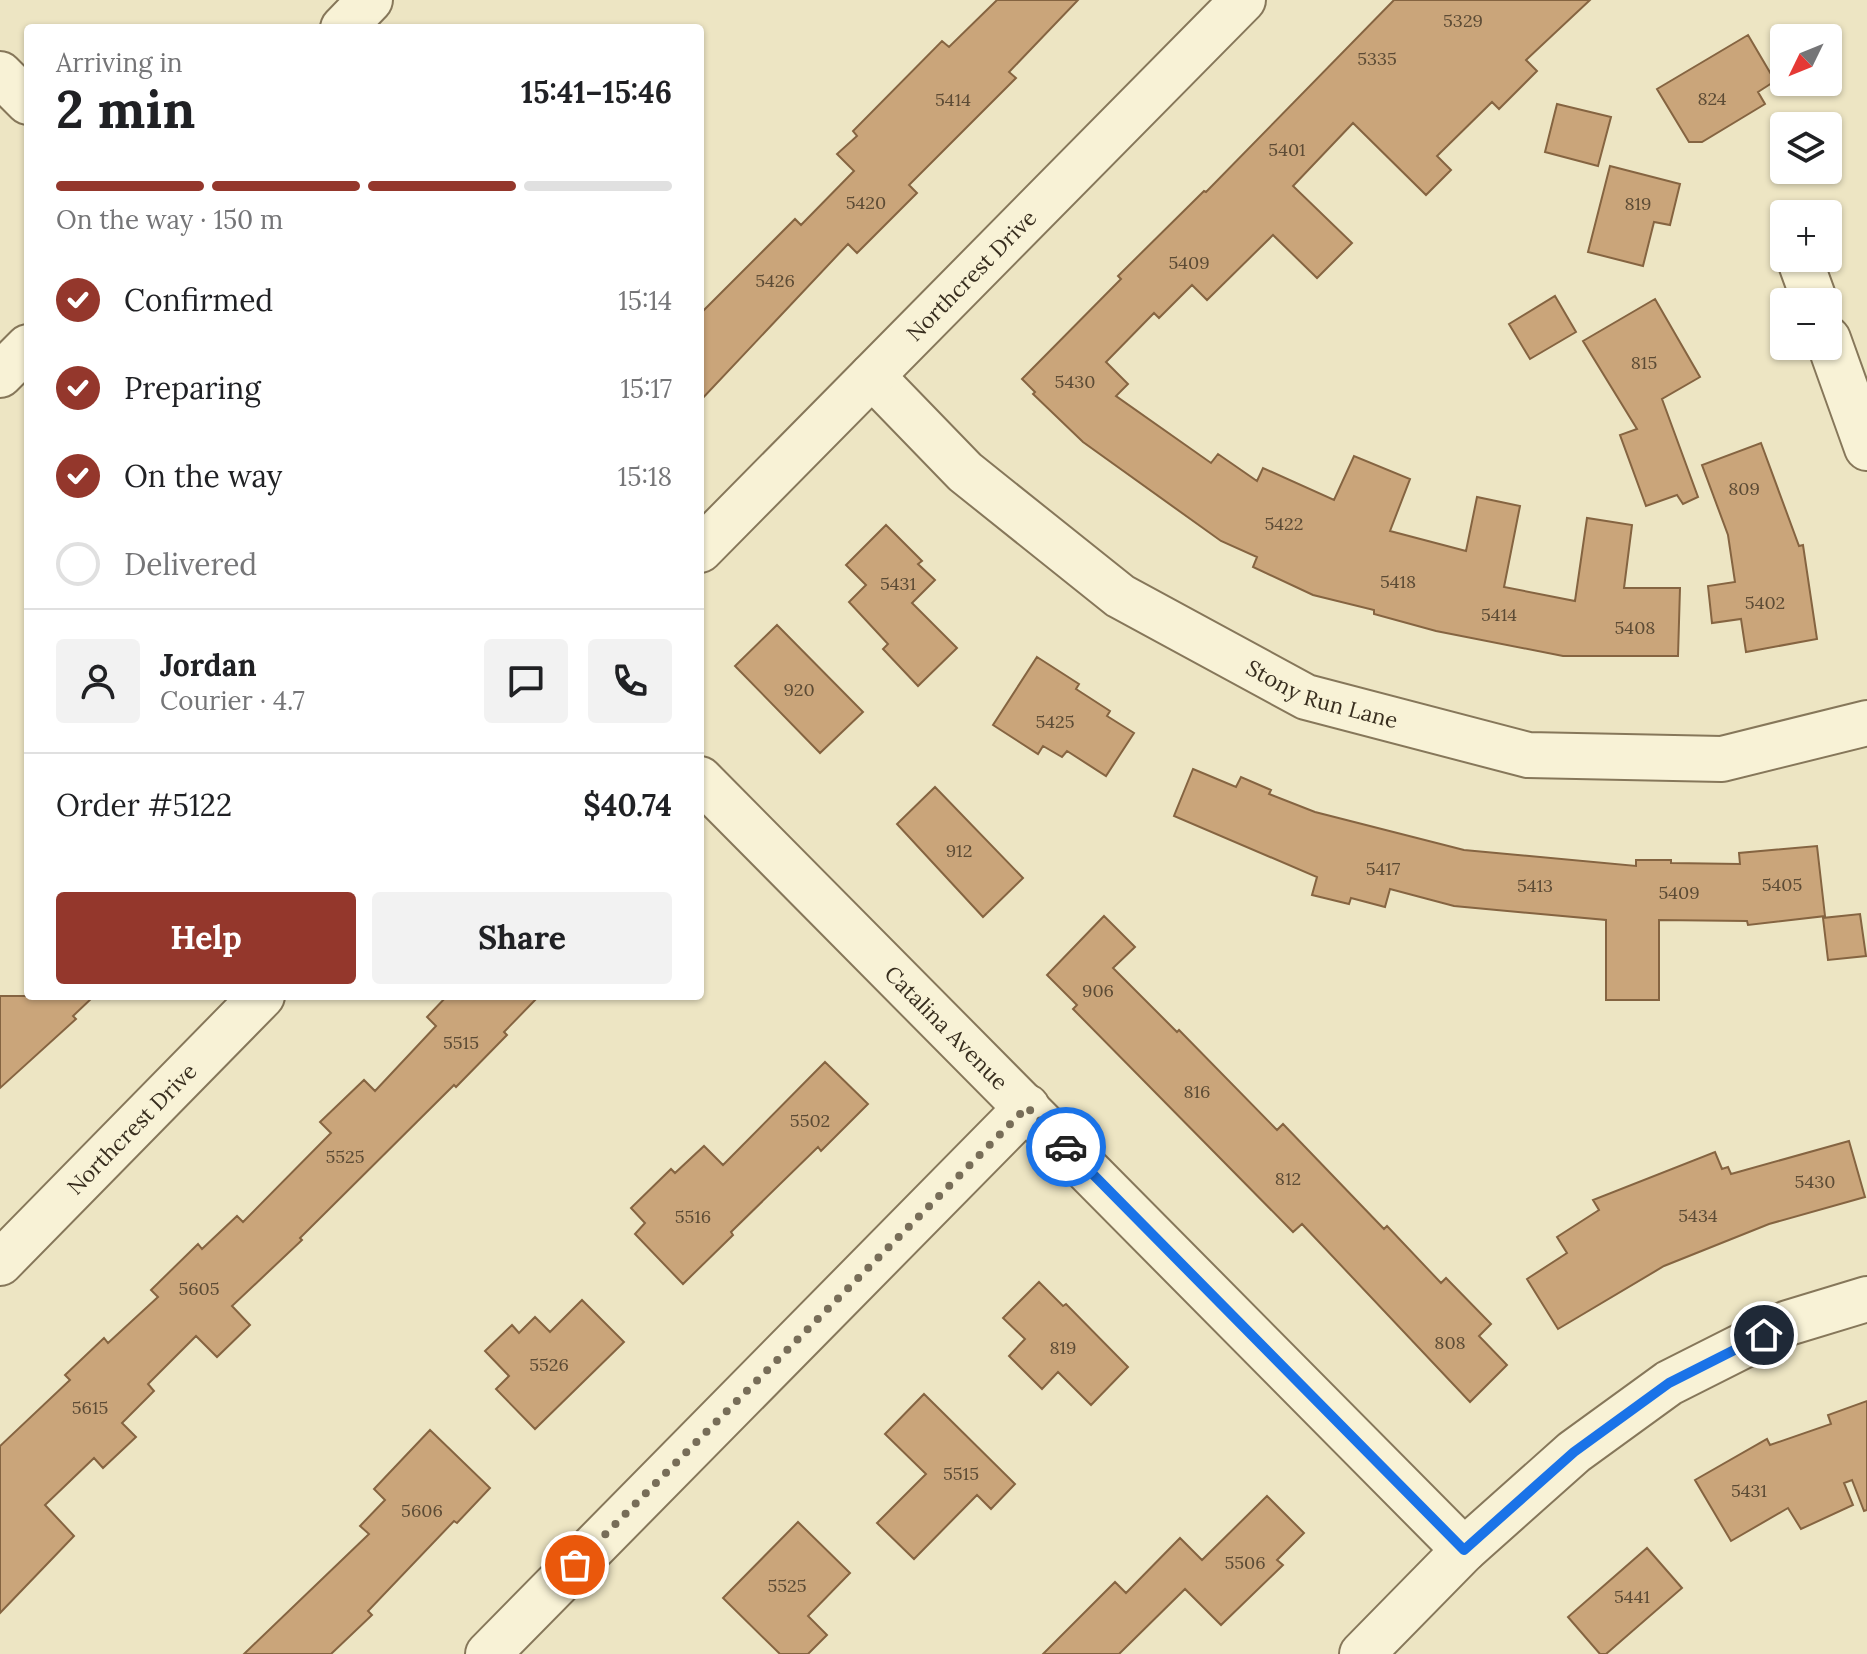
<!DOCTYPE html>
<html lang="en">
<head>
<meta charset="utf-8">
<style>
	body { margin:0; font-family:Lora,serif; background:#f2f2f2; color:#202124; height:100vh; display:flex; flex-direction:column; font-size:30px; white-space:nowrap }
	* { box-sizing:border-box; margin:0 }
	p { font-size:26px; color:#757577 }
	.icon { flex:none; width:44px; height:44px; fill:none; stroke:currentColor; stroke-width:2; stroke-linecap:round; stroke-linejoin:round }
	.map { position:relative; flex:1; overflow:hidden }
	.drawer { position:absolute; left:24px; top:24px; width:680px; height:976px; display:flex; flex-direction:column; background:#fff; border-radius:8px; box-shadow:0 2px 6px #0004 }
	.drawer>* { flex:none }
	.needle { width:52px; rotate:227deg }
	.buttons { position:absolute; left:1770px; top:24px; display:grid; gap:16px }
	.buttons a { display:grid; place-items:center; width:72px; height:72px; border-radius:8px; background:#fff; box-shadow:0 2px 6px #0004; font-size:40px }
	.pin { position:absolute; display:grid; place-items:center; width:68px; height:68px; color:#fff; margin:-34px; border:4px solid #fff; border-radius:50%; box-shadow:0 2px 8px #0007 }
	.courier { position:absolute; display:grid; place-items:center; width:80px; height:80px; margin:-40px; border:6px solid #1a73e8; border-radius:50%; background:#fff; color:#222; box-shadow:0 2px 10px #0007 }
	.head em { font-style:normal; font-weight:800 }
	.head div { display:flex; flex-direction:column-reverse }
	.head { display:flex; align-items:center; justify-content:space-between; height:136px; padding:0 32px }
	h1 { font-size:52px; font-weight:800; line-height:60px }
	.bar { display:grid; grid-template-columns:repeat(4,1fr); gap:12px 8px; align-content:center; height:96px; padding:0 32px }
	.bar i { height:10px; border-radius:6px; background:#e0e0e0 }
	.bar .on { background:#94372c }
	.bar p { grid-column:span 4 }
	.line { display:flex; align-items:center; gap:20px; padding:0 32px; border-top:2px solid #e0e0e0 }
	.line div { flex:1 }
	.round { display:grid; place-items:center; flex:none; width:84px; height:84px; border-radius:8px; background:#f2f2f2 }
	ol { padding:0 32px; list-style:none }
	li { display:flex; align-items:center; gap:24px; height:88px }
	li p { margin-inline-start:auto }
	li .icon { padding:8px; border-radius:50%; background:#94372c; color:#fff; stroke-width:4 }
	li:last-child { color:#757577 }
	li i { width:44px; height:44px; border:4px solid #e0e0e0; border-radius:50% }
	.action { display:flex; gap:16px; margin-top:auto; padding:16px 32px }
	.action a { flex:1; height:92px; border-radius:8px; background:#94372c; color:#fff; font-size:32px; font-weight:800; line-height:92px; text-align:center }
	.action a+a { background:#f2f2f2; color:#202124 }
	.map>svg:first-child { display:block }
</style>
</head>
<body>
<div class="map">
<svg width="1867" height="1654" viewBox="0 0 1867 1654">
	<rect width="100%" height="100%" fill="#ede5c3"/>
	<path fill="#caa57a" stroke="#856441" stroke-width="2" d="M997 0H1078L1009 72 1016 78 909 185 917 193 857 253 848 244 700 401V314L795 219 801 225 854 171 837 154 857 136 853 131 942 41 949 47Z
		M1394 0H1590L1526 60 1537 71 1499 109 1492 102 1437 156 1451 170 1426 195 1353 123 1293 186 1352 243 1317 278 1273 235 1207 300 1192 285 1159 318 1154 313 1106 362 1128 384 1116 396 1211 463 1218 454 1257 481 1263 468 1334 500 1354 456 1410 479 1390 531 1466 551 1477 497 1520 506 1504 587 1575 601 1587 518 1632 525 1624 588H1680L1678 656H1563L1436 631 1374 614V610L1313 595 1253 567 1257 557 1221 541 1083 442 1033 394 1035 392 1022 379 1121 279 1118 276 1204 191 1206 192Z
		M1748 35 1775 81 1758 92 1765 104 1702 142H1689L1657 89Z
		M1557 104 1611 117 1598 166 1545 152Z
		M1610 166 1680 184 1670 225 1654 222 1643 266 1588 252Z
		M1555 296 1576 332 1530 359 1509 324Z
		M1655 299 1700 377 1662 399 1698 497 1683 504 1677 495 1646 506 1620 435 1637 429 1583 341Z
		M1761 443 1799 546 1803 545 1817 639 1746 652 1741 619 1712 623 1708 586 1735 582 1728 535 1702 465Z
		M886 525 922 561 918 564 935 580 912 603 957 648 918 686 883 649 888 644 849 602 866 585 846 565Z
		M777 625 863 712 820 753 735 666Z
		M1037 657 1079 684 1076 689 1110 711 1107 716 1134 733 1106 776 1067 751 1062 757 1043 746 1038 754 993 725Z
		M1193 769 1236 787 1241 777 1271 790 1269 794 1315 812 1464 850 1636 866V860H1671V863L1740 864 1739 853 1817 846 1825 916 1748 925 1747 921 1659 920V1000H1606V920L1454 906 1390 889 1385 907 1351 898 1349 904 1312 895 1317 877 1174 816Z
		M935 787 1023 878 983 917 897 824Z
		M1860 914 1866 956 1828 960 1823 918Z
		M1104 916 1135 947 1113 968 1177 1032 1179 1030 1277 1130 1283 1124 1384 1229 1387 1226 1441 1283 1446 1278 1491 1324 1479 1336 1507 1365 1470 1402 1302 1224 1293 1232 1073 1009 1077 1005 1047 975Z
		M0 996H94L73 1016 76 1019 0 1088Z
		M447 996H539L504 1032 507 1035 456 1087 454 1085 300 1238 302 1240 232 1306 250 1325 217 1357 196 1336 148 1384 154 1391 122 1423 136 1437 103 1468 94 1458 45 1505 74 1536 0 1613V1446L70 1380 65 1375 104 1338 108 1343 158 1297 151 1290 198 1244 202 1249 237 1216 243 1222 331 1133 320 1122 364 1080 375 1091 436 1026 427 1017Z
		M825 1062 868 1104 821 1151 818 1147 731 1232 733 1235 683 1284 635 1234 645 1223 631 1208 671 1169 675 1173 704 1146 723 1165Z
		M1849 1141 1865 1197 1769 1224 1664 1266 1558 1329 1527 1279 1567 1253 1557 1237 1599 1210 1593 1200 1715 1152 1722 1169 1728 1167 1731 1174Z
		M1039 1282 1063 1306 1066 1304 1128 1367 1091 1405 1058 1372 1042 1389 1009 1356 1025 1339 1003 1318Z
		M582 1300 624 1342 535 1429 496 1389 509 1376 485 1351 512 1325 519 1333 535 1317 550 1332Z
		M924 1394 1015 1484 991 1509 977 1495 914 1559 877 1523 926 1474 885 1434Z
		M1867 1401V1510L1864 1511 1852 1480 1844 1483 1853 1505 1801 1529 1788 1508 1731 1541 1695 1480 1767 1439 1770 1445 1831 1424 1828 1415Z
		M430 1430 490 1488 457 1523 454 1521 368 1611 372 1615 331 1654H244L369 1534 360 1526 385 1500 374 1489Z
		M1267 1496 1304 1533 1277 1560 1283 1565 1221 1625 1185 1589 1119 1654H1043L1115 1582 1126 1593 1180 1538 1202 1560Z
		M798 1522 850 1573 808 1616 827 1635 808 1654H780L723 1598Z
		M1647 1548 1682 1588 1606 1654H1600L1568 1617Z"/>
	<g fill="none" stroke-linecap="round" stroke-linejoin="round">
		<g stroke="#86775a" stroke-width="48">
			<g id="minor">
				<path d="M343 28 370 0"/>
				<path d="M0 74 28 102"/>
				<path d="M1799 258 1815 302"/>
				<path d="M1828 339 1867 448"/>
				<path d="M0 375 28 347"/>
				<path id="s1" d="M872 376 965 472 1120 596 1306 697 1528 755 1722 759 1867 723"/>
				<path id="s2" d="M700 550 1243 0"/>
				<path id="s3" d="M700 779 1464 1550"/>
				<path id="s4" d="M0 1263 262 996"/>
				<path d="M488 1654 1027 1107"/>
				<path d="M1362 1654 1464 1550 1574 1452 1669 1383 1788 1323 1867 1299"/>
			</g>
		</g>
		<use href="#minor" stroke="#f8f2d6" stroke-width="44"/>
	</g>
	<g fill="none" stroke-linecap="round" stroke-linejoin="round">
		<path stroke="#776d58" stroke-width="8" stroke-dasharray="0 14.4" d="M575 1565 1027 1107 1066 1147"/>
		<path stroke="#1a73e8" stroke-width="10" d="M1066 1147 1464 1550 1574 1452 1669 1383 1764 1335"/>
	</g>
	<g text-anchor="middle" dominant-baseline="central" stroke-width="6" stroke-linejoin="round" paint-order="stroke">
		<g font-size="18" fill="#5c4b35">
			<text x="1463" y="20">5329</text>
			<text x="1377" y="58">5335</text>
			<text x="1712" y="98">824</text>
			<text x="953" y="99">5414</text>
			<text x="1287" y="149">5401</text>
			<text x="866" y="202">5420</text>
			<text x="1638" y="203">819</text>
			<text x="1189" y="262">5409</text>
			<text x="775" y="280">5426</text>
			<text x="1644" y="362">815</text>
			<text x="1075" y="381">5430</text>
			<text x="1744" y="488">809</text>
			<text x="1284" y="523">5422</text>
			<text x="1398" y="581">5418</text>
			<text x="898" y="583">5431</text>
			<text x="1765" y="602">5402</text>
			<text x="1499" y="614">5414</text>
			<text x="1635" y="627">5408</text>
			<text x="799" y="689">920</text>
			<text x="1055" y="721">5425</text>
			<text x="959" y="850">912</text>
			<text x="1383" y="868">5417</text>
			<text x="1782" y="884">5405</text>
			<text x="1535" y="885">5413</text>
			<text x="1679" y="892">5409</text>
			<text x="1098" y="990">906</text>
			<text x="461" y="1042">5515</text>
			<text x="1197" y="1091">816</text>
			<text x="810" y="1120">5502</text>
			<text x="345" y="1156">5525</text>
			<text x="1288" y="1178">812</text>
			<text x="1815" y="1181">5430</text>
			<text x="1698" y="1215">5434</text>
			<text x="693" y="1216">5516</text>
			<text x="199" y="1288">5605</text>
			<text x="1450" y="1342">808</text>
			<text x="1063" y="1347">819</text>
			<text x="549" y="1364">5526</text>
			<text x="90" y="1407">5615</text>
			<text x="961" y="1473">5515</text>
			<text x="1749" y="1490">5431</text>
			<text x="422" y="1510">5606</text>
			<text x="1245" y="1562">5506</text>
			<text x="787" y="1585">5525</text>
			<text x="1632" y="1596">5441</text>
		</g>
		<g font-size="22" fill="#372d1e" stroke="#f4efd2">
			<text stroke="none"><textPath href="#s2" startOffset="386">Northcrest Drive</textPath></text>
			<text stroke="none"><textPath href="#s1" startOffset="558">Stony Run Lane</textPath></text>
			<text stroke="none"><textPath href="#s3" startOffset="350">Catalina Avenue</textPath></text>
			<text stroke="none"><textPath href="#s4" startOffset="188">Northcrest Drive</textPath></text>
		</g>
	</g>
</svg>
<div class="buttons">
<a><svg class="needle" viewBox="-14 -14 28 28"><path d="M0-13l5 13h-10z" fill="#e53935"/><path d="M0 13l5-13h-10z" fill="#757577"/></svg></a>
<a><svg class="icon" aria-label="layers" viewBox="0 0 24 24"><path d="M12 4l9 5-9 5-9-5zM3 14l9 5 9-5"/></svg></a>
<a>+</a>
<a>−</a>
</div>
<div class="pin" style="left:575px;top:1565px;background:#ea580c"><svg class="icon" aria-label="bag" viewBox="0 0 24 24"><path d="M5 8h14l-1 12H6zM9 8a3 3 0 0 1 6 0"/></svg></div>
<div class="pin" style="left:1764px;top:1335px;background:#1f2937"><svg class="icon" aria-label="home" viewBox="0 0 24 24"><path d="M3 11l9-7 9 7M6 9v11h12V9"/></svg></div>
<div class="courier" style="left:1066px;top:1147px"><svg class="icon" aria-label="car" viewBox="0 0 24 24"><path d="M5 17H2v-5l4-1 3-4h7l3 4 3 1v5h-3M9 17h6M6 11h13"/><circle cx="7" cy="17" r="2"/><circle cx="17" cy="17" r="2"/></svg></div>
<section class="drawer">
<div class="head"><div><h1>2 min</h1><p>Arriving in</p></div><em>15:41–15:46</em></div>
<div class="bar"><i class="on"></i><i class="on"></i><i class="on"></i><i></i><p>On the way · 150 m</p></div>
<ol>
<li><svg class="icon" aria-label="check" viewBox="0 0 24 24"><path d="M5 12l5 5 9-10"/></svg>Confirmed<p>15:14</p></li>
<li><svg class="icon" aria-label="check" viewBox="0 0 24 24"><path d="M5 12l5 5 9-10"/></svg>Preparing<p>15:17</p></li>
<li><svg class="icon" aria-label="check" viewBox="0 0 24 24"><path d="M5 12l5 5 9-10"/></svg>On the way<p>15:18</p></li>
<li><i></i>Delivered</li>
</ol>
<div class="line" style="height:144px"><a class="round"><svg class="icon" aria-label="person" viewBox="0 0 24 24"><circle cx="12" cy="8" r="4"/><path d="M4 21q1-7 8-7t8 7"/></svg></a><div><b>Jordan</b><p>Courier · 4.7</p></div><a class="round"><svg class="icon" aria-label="chat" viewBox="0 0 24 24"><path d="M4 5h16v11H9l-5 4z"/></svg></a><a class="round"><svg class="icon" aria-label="phone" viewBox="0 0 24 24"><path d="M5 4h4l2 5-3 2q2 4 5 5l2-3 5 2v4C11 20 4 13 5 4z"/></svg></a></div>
<div class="line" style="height:104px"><div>Order #5122</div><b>$40.74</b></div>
<div class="action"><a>Help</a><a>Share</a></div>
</section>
</div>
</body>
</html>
